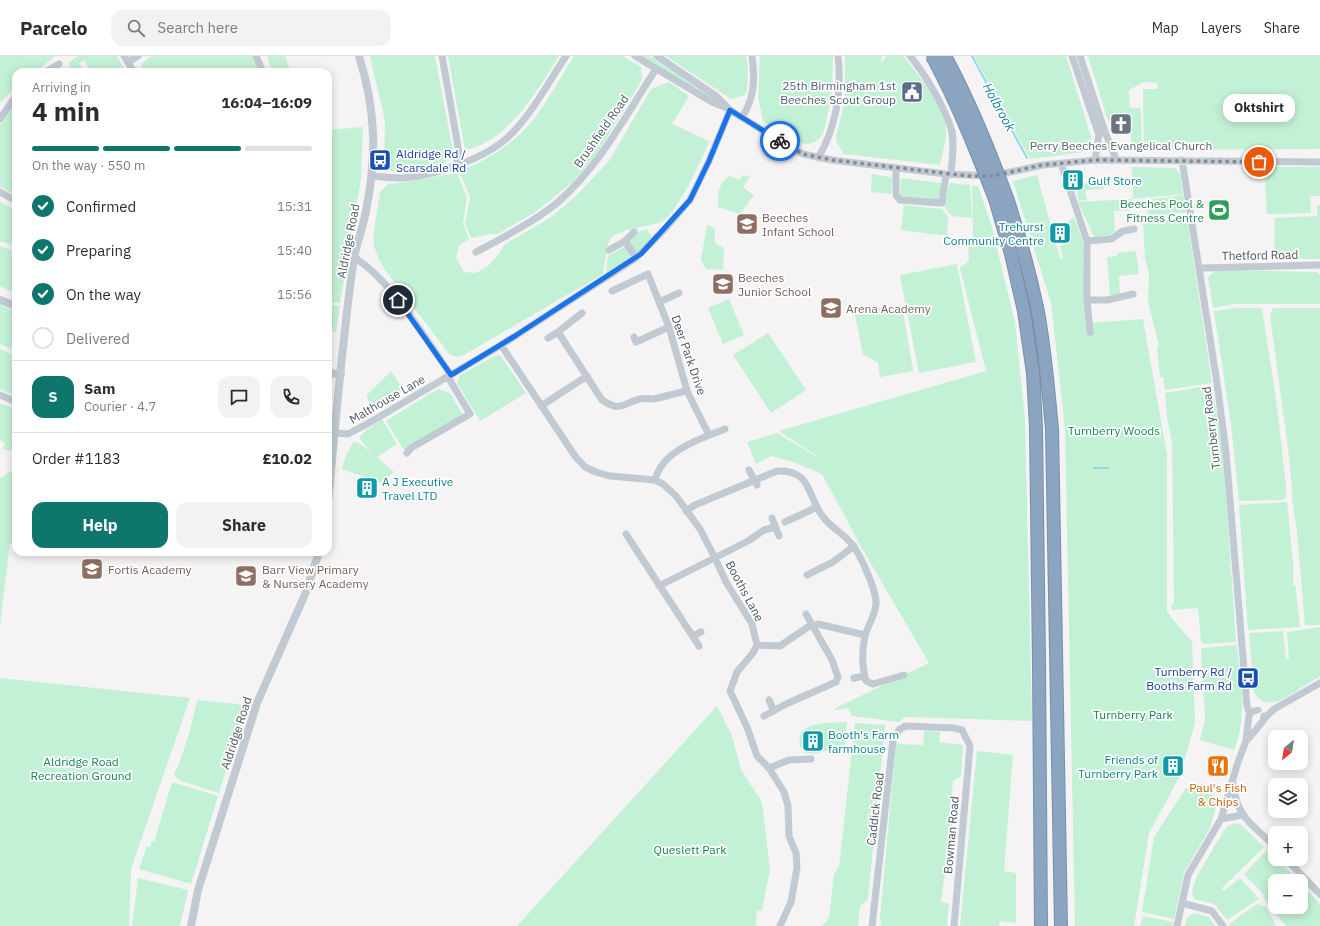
<!DOCTYPE html>
<html lang="en">
<head>
<meta charset="utf-8">
<style>
	body { margin:0; font-family:"IBM Plex Sans",sans-serif; background:#f2f2f3; color:#2b2b33; height:100vh; display:flex; flex-direction:column; font-size:15px; white-space:nowrap }
	* { box-sizing:border-box; margin:0 }
	p { font-size:13px; color:#7c7c81 }
	.icon { flex:none; width:22px; height:22px; fill:none; stroke:currentColor; stroke-width:2; stroke-linecap:round; stroke-linejoin:round }
	.map { position:relative; flex:1; overflow:hidden }
	.side { position:absolute; left:12px; top:12px; width:320px; height:488px; display:flex; flex-direction:column; background:#fff; border-radius:12px; box-shadow:0 2px 10px #0003 }
	.side>* { flex:none }
	.needle { width:26px; rotate:210deg }
	.fabs { position:absolute; left:1268px; top:674px; display:grid; gap:8px }
	.fabs a { display:grid; place-items:center; width:40px; height:40px; border-radius:8px; background:#fff; box-shadow:0 2px 10px #0003; font-size:20px }
	.pin { position:absolute; display:grid; place-items:center; width:34px; height:34px; color:#fff; margin:-17px; border:2px solid #fff; border-radius:50%; box-shadow:0 1px 4px #0007 }
	.courier { position:absolute; display:grid; place-items:center; width:40px; height:40px; margin:-20px; border:3px solid #1a73e8; border-radius:50%; background:#fff; color:#222; box-shadow:0 1px 5px #0007 }
	.bubble { position:absolute; height:28px; border-radius:12px; background:#fff; box-shadow:0 2px 10px #0003; font-size:13px; font-weight:700; line-height:28px; text-align:center }
	.head em { font-style:normal; font-weight:700 }
	.head div { display:flex; flex-direction:column-reverse }
	.head { display:flex; align-items:center; justify-content:space-between; height:68px; padding:0 20px }
	h1 { font-size:26px; font-weight:700; line-height:30px }
	.bar { display:grid; grid-template-columns:repeat(4,1fr); gap:6px 4px; align-content:center; height:48px; padding:0 20px }
	.bar i { height:5px; border-radius:3px; background:#e1e1e2 }
	.bar .selected { background:#0f766e }
	.bar p { grid-column:span 4 }
	.line { display:flex; align-items:center; gap:10px; padding:0 20px; border-top:1px solid #e1e1e2 }
	.line div { flex:1 }
	.round { display:grid; place-items:center; flex:none; width:42px; height:42px; border-radius:12px; background:#f2f2f3 }
	ol { padding:0 20px; list-style:none }
	li { display:flex; align-items:center; gap:12px; height:44px }
	li p { margin-inline-start:auto }
	li .icon { padding:4px; border-radius:50%; background:#0f766e; color:#fff; stroke-width:4 }
	li:last-child { color:#7c7c81 }
	li i { width:22px; height:22px; border:2px solid #e1e1e2; border-radius:50% }
	.primary-button { display:flex; gap:8px; margin-top:auto; padding:8px 20px }
	.primary-button a { flex:1; height:46px; border-radius:12px; background:#0f766e; color:#fff; font-size:16px; font-weight:700; line-height:46px; text-align:center }
	.primary-button a+a { background:#f2f2f3; color:#2b2b33 }
	header { display:flex; align-items:center; gap:24px; box-sizing:border-box; height:56px; padding:0 20px; background:#fff; border-bottom:1px solid #e1e1e2 }
	header strong { font-size:19px }
	nav { display:flex; gap:22px; margin-inline-start:auto; font-size:14px }
	.search { width:280px; height:36px; background:#f2f2f3; display:flex; align-items:center; gap:10px; box-sizing:border-box; padding:0 14px; border-radius:12px; color:#7c7c81; font-size:15px }
	.map>svg:first-child { display:block }
</style>
</head>
<body>
<header>
<strong>Parcelo</strong>
<div class="search"><svg class="icon" aria-label="search" viewBox="0 0 24 24"><circle cx="10" cy="10" r="6"/><path d="M15 15l6 6"/></svg>Search here</div>
<nav><a>Map</a><a>Layers</a><a>Share</a></nav>
</header>
<div class="map">
<svg width="1320" height="870" viewBox="0 0 1320 870">
	<rect width="100%" height="100%" fill="#f5f3f3"/>
	<path fill="#c3f1d5" d="M0 0H55L36 16H16V30L0 47Z
		M79 0H117L126 16H91L84 4 79 7 85 16H67L70 11 69 6Z
		M152 0H252L259 16H140L143 6Z
		M269 0H285L291 16H273L267 1Z
		M370 0H435L452 90V96L445 107C427 113 411 115 391 115L384 108 385 65Z
		M448 0H559C538 34 508 86 465 94Z
		M574 0H622L641 11 642 24 598 96 574 125 535 156 498 178H490L471 182 465 168 470 141 459 115C487 105 516 86 534 63 549 43 561 21 574 0Z
		M639 0H650L721 47 719 48Z
		M666 0H746L748 12 747 35 745 39 731 43Z
		M760 0H833L832 40 823 78C821 82 812 88 808 88 800 89 768 70 763 64L758 41Z
		M845 0H882L881 8 886 0H903C918 18 943 49 946 72 947 83 942 98 940 109L844 98 837 87 836 81 845 44Z
		M974 0H1066L1092 84 1083 96 1030 103Z
		M1088 0H1320V93L1144 94 1143 33H1157L1158 27 1145 26 1129 34 1130 52H1140L1141 56 1142 95H1131V58L1108 65Z
		M669 26 689 40 672 68 709 85C703 102 676 160 661 166 646 172 623 171 611 182L608 188 603 218 464 299 458 301 450 299 386 215 379 204 374 190 373 181 380 136 388 128 400 127 457 117 467 142 463 167 469 183 459 189 456 202 464 216 476 217 487 211 499 198 504 189 551 161 575 141 609 105 651 33Z
		M16 48V130L11 137 0 130V69Z
		M363 71 361 123 340 247 328 246V76L329 74Z
		M1132 111 1175 112 1180 118 1183 138 1133 143V154L1114 155 1115 175 1109 179 1094 181 1078 146 1133 143Z
		M1264 111H1320V140H1310L1311 157 1267 158Z
		M872 118 890 121 892 123 891 138 871 136Z
		M743 119 750 121 743 131 754 139 740 158 718 151C718 137 718 127 730 120L739 124Z
		M1037 119 1060 203 1063 202 1060 190 1068 188 1063 170 1074 161 1083 186 1085 265 1089 276 1091 267 1143 263 1167 399V556L1192 586 1195 667 1180 720 1149 777 1134 870H1075L1065 372 1051 247 1013 125Z
		M901 122 941 127V143L938 145 903 141 900 139Z
		M1104 126 1103 133 1085 134 1087 144 1078 145 1077 128Z
		M949 127 970 129 972 162 952 160 945 152Z
		M972 130H978L991 168 1015 266 1025 364 1032 665 905 661 899 666 852 660 848 652 836 654 834 653 929 607 863 494 822 418 793 406 771 400 756 408 747 386 777 377 826 406 779 375 986 315 960 212 969 205 968 185 973 183Z
		M1183 139 1187 156 1151 161 1148 159 1147 144Z
		M0 145 16 155V191L0 185Z
		M904 149 942 153 948 161 947 179H938L901 174Z
		M1317 149H1320V203H1274L1275 162 1317 160Z
		M1187 161 1212 327 1165 334 1163 321H1160L1157 291 1159 290 1148 245 1149 219 1145 202 1143 166Z
		M707 169 715 172V187L724 192 723 214 706 213 701 204Z
		M647 173 653 183 636 198 629 190V185L638 176Z
		M0 190 16 196V238L0 230Z
		M625 190 631 202 608 218 606 215 608 200Z
		M1136 195 1139 218 1119 220 1120 238 1110 240 1107 201 1117 200V202V197Z
		M957 208 976 306 919 317 900 219Z
		M1216 214 1317 216 1320 219V248H1234L1213 252 1208 221Z
		M729 243 744 279 723 288 708 252Z
		M0 249 16 256V295L0 288Z
		M328 249 340 250 336 276 328 275Z
		M902 249 913 315 880 321 878 307 863 298 854 255Z
		M1236 252H1262L1277 350 1286 430V442H1284V444L1239 445 1231 368 1214 255Z
		M1273 252H1320V569H1305L1297 476 1292 444V431L1288 392 1270 260Z
		M768 277 806 334 771 357 733 299Z
		M0 293 16 300V340L0 333Z
		M500 299 526 337 480 365 457 327 460 319 495 300Z
		M391 315 404 335 374 354 367 342V339Z
		M1212 329 1223 394 1236 586 1204 588 1201 585 1198 552 1172 554 1171 548 1174 547 1172 387 1167 361 1165 337Z
		M438 333 450 337 464 360 404 394 386 365Z
		M0 347 16 353V381L11 395 3 393 5 387 0 384Z
		M382 363 397 388 377 401 394 416 381 427 342 413 346 399 354 385 362 389 372 397 359 382 364 376Z
		M14 413H16V488L10 487 0 570V422Z
		M1287 446 1293 505V530H1296V535L1300 571 1248 574 1239 449Z
		M1320 571V621C1301 628 1269 664 1254 636L1249 577 1283 575 1286 603H1289L1287 576Z
		M1237 589C1240 623 1248 661 1234 694L1200 684 1205 663 1201 593 1202 592Z
		M0 622 190 642 131 813 129 870H0Z
		M197 644 246 649 219 737 178 724 174 717 178 711 190 675Z
		M717 650 732 680 741 714 762 746 770 814 762 854 757 855 756 870H517Z
		M847 666 844 696 822 695 817 698 805 697 804 692H800C800 688 799 683 800 679 805 665 834 667 847 666Z
		M855 667 885 669 868 843 860 851 858 870H822L829 862 834 818 839 811Z
		M924 675 940 676 939 686 963 689 961 720 953 725 950 759 955 782 954 790 947 801 941 846 949 847 947 870H881L880 862 896 688 923 689Z
		M977 695 1013 699 1004 815 1016 817V867L1000 865 999 870H960Z
		M172 726 218 740 191 828 139 813 147 790 150 791 152 785 154 786Z
		M1186 732 1219 741 1210 772 1184 817 1174 863 1142 856 1154 781Z
		M1235 767 1240 768 1264 791 1222 832 1224 835 1240 822 1259 843 1227 864 1214 848 1194 843 1192 835 1196 822 1226 771Z
		M1267 794 1299 825H1275V851H1301V827L1320 848V870H1286L1265 844 1263 838 1244 818Z
		M138 822 188 834 180 870H132Z
		M1257 848 1266 851 1276 870H1231L1229 868Z
		M1194 857 1209 861 1215 870H1185L1187 862Z
		M1143 860 1173 866 1172 870H1140Z"/>
	<g fill="none" stroke-linecap="round" stroke-linejoin="round">
		<path stroke="#90daee" stroke-width="2" d="M972 0 1027 102
			M1094 412H1108"/>
		<g stroke="#7690ad" stroke-width="14">
			<path id="motorway" d="M1007 142C1019 178 1029 214 1037 251 1045 291 1048 332 1052 373L1061 870
				M995 143 1011 198 1024 255 1033 317 1036 371 1039 607 1041 870"/>
		</g>
		<path stroke="#c1cad2" stroke-width="7" d="M124 0 134 16
			M256 0 263 16
			M442 0 459 96 456 110
			M635 0 712 46 727 52
			M657 0 716 40 730 54 787 90 803 98 832 104 946 118 992 120 1043 109 1095 104 1320 106
			M910 0C925 18 944 50 951 72 955 86 952 104 951 118
			M1072 0 1099 79 1095 104
			M1080 0 1105 76 1116 103
			M128 6 138 0
			M45 16 59 8
			M742 61C755 42 755 22 752 0
			M0 63 16 40
			M818 102C836 72 842 35 838 0
			M1182 104 1217 327 1226 396 1247 650 1250 658
			M1061 107 1087 185V244L1090 276
			M896 112V139L900 144 942 147 946 118
			M372 120C382 121 393 122 403 122 433 120 484 103 507 82 531 60 548 27 566 0
			M0 136 16 145
			M625 185 636 202
			M1087 185 1111 183 1123 175 1134 173
			M609 194 625 185 634 176
			M476 196C504 181 532 167 557 147 599 111 626 59 656 13
			M354 201C393 226 424 281 451 319
			M1200 212 1320 209
			M612 235 648 218 669 271 687 335 709 379
			M1087 244H1107L1133 238
			M659 246 679 237
			M582 257 558 276 602 344C621 357 623 347 640 343 644 342 649 343 653 343 664 341 676 337 687 335
			M634 281 636 286 669 271
			M548 282 558 276
			M501 289 575 400 585 411 596 416 610 420 655 424 663 428 676 440 700 473 715 502 726 526 752 568 757 589 753 597 737 616 730 635 747 671 757 700 769 712 784 736 788 750 789 780 796 797 797 812 791 846 780 870
			M0 339 16 346
			M541 350 587 320
			M335 377 348 378 367 368 498 291 636 202 664 174 690 144 709 105 730 54
			M407 397 411 392 470 358 448 321
			M749 414 757 429
			M655 424C662 395 699 383 725 373
			M686 455 695 449 777 415C813 413 807 443 824 462 831 471 842 477 849 485 859 494 875 532 876 545 877 557 868 568 865 580 862 594 862 611 866 625L873 628 904 619
			M772 462 779 480
			M785 466 817 451
			M626 478 699 590
			M807 519 833 506 854 490
			M659 530 748 485 764 474 775 471
			M818 568 865 579
			M693 580 701 576
			M757 589 780 590 811 569
			M854 622 864 620
			M769 644 774 655
			M764 660 786 648 836 626 838 621 832 604 806 558
			M1264 663 1274 653 1320 627
			M1248 683 1263 665 1264 660
			M769 712 789 704 811 703
			M1233 728C1238 764 1252 767 1275 791
			M1221 763 1242 759
			M1286 803 1320 838
			M1182 847 1212 855 1223 870
			M872 870 893 684 899 674 905 670 954 672 962 674 970 690 954 870
			M1177 870 1188 819 1221 763 1237 709 1246 685 1249 660 1251 656 1258 654"/>
		<path stroke="#c1cad2" stroke-width="8" d="M0 244 16 250
			M328 317 341 318
			M328 446C336 365 342 283 354 202 357 186 363 171 366 155 377 100 376 54 359 0
			M191 870 198 834 257 647 306 536 319 496"/>
		<use href="#motorway" stroke="#8ba5c1" stroke-width="12"/>
		<g stroke="#7690ad" stroke-width="14" stroke-linecap="butt">
			<path id="motorway-bridge" d="M932 0C957 46 976 94 995 143
				M945 0C970 46 989 93 1007 142"/>
		</g>
		<use href="#motorway-bridge" stroke="#8ba5c1" stroke-width="12"/>
	</g>
	<g fill="none" stroke-linecap="round" stroke-linejoin="round">
		<path stroke="#868d94" stroke-width="4" stroke-dasharray="0 7.2" d="M780 85 803 98 832 104 968 120H992L1043 109 1095 104 1259 106"/>
		<path stroke="#1a73e8" stroke-width="5" d="M398 244 451 319 515 280 641 198 690 144 709 105 730 54 780 85"/>
	</g>
	<defs>
		<g id="civic-square" transform="scale(1.15)"><rect x="-9" y="-9" width="18" height="18" rx="4" fill="#5c6f8a" stroke="#fff"/><path d="M-.6-6.5H3V-4.5H.6V-3L4-1V1h2V6H-6V1h2V-1L-.6-3ZM-1.2 2.5V6h2.4V2.5Z" fill="#fff"/></g>
		<g id="church-square" transform="scale(1.15)"><rect x="-9" y="-9" width="18" height="18" rx="4" fill="#6b7280" stroke="#fff"/><path d="M-1.2-6h2.4v3.5h3.3v2.4h-3.3V6h-2.4V-.1h-3.3v-2.4h3.3Z" fill="#fff"/></g>
		<g id="bus-square" transform="scale(1.15)"><rect x="-9" y="-9" width="18" height="18" rx="4" fill="#1a4fb4" stroke="#fff"/><path d="M-5-6H5V4H4V6H2V4H-2V6H-4V4H-5ZM-3.5-4V0h7V-4ZM-3.5 1.2v1.5H-2V1.2ZM2 1.2v1.5H3.5V1.2Z" fill="#fff"/></g>
		<g id="building-square" transform="scale(1.15)"><rect x="-9" y="-9" width="18" height="18" rx="4" fill="#0f9aa8" stroke="#fff"/><path d="M-4-6H4V6H1V3H-1V6H-4ZM-2.5-4.3h1.7v1.8h-1.7ZM.8-4.3h1.7v1.8H.8ZM-2.5-1h1.7V.8h-1.7ZM.8-1h1.7V.8H.8Z" fill="#fff"/></g>
		<g id="stadium-square" transform="scale(1.15)"><rect x="-9" y="-9" width="18" height="18" rx="4" fill="#2e9e5b" stroke="#fff"/><path d="M0-5a6.5 5 0 1 0 0 10a6.5 5 0 1 0 0-10ZM-3.5-1.8h7v3.6h-7Z" fill="#fff"/></g>
		<g id="school-square" transform="scale(1.15)"><rect x="-9" y="-9" width="18" height="18" rx="4" fill="#8d6e63" stroke="#fff"/><path d="M0-5L7-2L0 1L-7-2ZM-4 1L0 2.5L4 1V4Q0 6-4 4Z" fill="#fff"/></g>
		<g id="restaurant-square" transform="scale(1.15)"><rect x="-9" y="-9" width="18" height="18" rx="4" fill="#e8710a" stroke="#fff"/><path d="M-5-6h1v4h1v-4h1v4h1v-4h1v5L-1.5 .5V6h-2V.5L-5-1ZM5-6V6H3V1.5H1.5Q1.5-4 5-6Z" fill="#fff"/></g>
	</defs>
	<g fill-rule="evenodd">
		<use href="#civic-square" x="912" y="36"/>
		<use href="#church-square" x="1121" y="68"/>
		<use href="#bus-square" x="380" y="104"/>
		<use href="#building-square" x="1073" y="124"/>
		<use href="#stadium-square" x="1219" y="154"/>
		<use href="#school-square" x="747" y="168"/>
		<use href="#building-square" x="1060" y="177"/>
		<use href="#school-square" x="723" y="228"/>
		<use href="#school-square" x="831" y="252"/>
		<use href="#building-square" x="367" y="432"/>
		<use href="#school-square" x="92" y="513"/>
		<use href="#school-square" x="246" y="520"/>
		<use href="#bus-square" x="1248" y="622"/>
		<use href="#building-square" x="813" y="685"/>
		<use href="#building-square" x="1173" y="710"/>
		<use href="#restaurant-square" x="1218" y="710"/>
	</g>
	<g text-anchor="middle" dominant-baseline="central" stroke-width="3.5" stroke-linejoin="round" paint-order="stroke">
		<g font-size="12" fill="#4e5e75" stroke="#fff" text-anchor="end">
			<text x="896" y="29">25th Birmingham 1st<tspan x="896" dy="14">Beeches Scout Group</tspan></text>
		</g>
		<g font-size="12" fill="#4a5661" stroke="#fff">
			<text transform="translate(601 75) rotate(-55)">Brushfield Road</text>
			<text transform="translate(348 185) rotate(-79)">Aldridge Road</text>
			<text transform="translate(1260 199) rotate(-1)">Thetford Road</text>
			<text transform="translate(689 299) rotate(71)">Deer Park Drive</text>
			<text transform="translate(387 343) rotate(-30)">Malthouse Lane</text>
			<text transform="translate(1211 372) rotate(-97)">Turnberry Road</text>
			<text transform="translate(745 535) rotate(62)">Booths Lane</text>
			<text transform="translate(236 677) rotate(-72)">Aldridge Road</text>
			<text transform="translate(875 753) rotate(-83)">Caddick Road</text>
			<text transform="translate(951 779) rotate(-85)">Bowman Road</text>
		</g>
		<g font-size="12" fill="#5b616d" stroke="#fff">
			<text x="1121" y="89">Perry Beeches Evangelical Church</text>
		</g>
		<g font-size="12" fill="#164399" stroke="#fff" text-anchor="start">
			<text x="396" y="97">Aldridge Rd /<tspan x="396" dy="14">Scarsdale Rd</tspan></text>
			<text x="1232" y="615" text-anchor="end">Turnberry Rd /<tspan x="1232" dy="14">Booths Farm Rd</tspan></text>
		</g>
		<g font-size="12" fill="#0d838f" stroke="#fff" text-anchor="start">
			<text x="1088" y="124">Gulf Store</text>
			<text x="1044" y="170" text-anchor="end">Trehurst<tspan x="1044" dy="14">Community Centre</tspan></text>
			<text x="382" y="425">A J Executive<tspan x="382" dy="14">Travel LTD</tspan></text>
			<text x="828" y="678">Booth's Farm<tspan x="828" dy="14">farmhouse</tspan></text>
			<text x="1158" y="703" text-anchor="end">Friends of<tspan x="1158" dy="14">Turnberry Park</tspan></text>
		</g>
		<g font-size="12" fill="#27864d" stroke="#fff" text-anchor="end">
			<text x="1204" y="147">Beeches Pool &amp;<tspan x="1204" dy="14">Fitness Centre</tspan></text>
		</g>
		<g font-size="12" fill="#785e54" stroke="#fff" text-anchor="start">
			<text x="762" y="161">Beeches<tspan x="762" dy="14">Infant School</tspan></text>
			<text x="738" y="221">Beeches<tspan x="738" dy="14">Junior School</tspan></text>
			<text x="846" y="252">Arena Academy</text>
			<text x="108" y="513">Fortis Academy</text>
			<text x="262" y="513">Barr View Primary<tspan x="262" dy="14">&amp; Nursery Academy</tspan></text>
		</g>
		<g font-size="12" fill="#17864f" stroke="#fff">
			<text x="1114" y="374">Turnberry Woods</text>
			<text x="1133" y="658">Turnberry Park</text>
			<text x="81" y="705">Aldridge Road<tspan x="81" dy="14">Recreation Ground</tspan></text>
			<text x="690" y="793">Queslett Park</text>
		</g>
		<g font-size="12" fill="#c56008" stroke="#fff">
			<text x="1218" y="731">Paul's Fish<tspan x="1218" dy="14">&amp; Chips</tspan></text>
		</g>
		<g font-size="13" font-style="italic" fill="#0c7c9b" stroke="#fff">
			<text transform="translate(999 51) rotate(61)">Holbrook</text>
		</g>
	</g>
</svg>
<div class="fabs">
<a><svg class="needle" viewBox="-14 -14 28 28"><path d="M0-13l5 13h-10z" fill="#e53935"/><path d="M0 13l5-13h-10z" fill="#7c7c81"/></svg></a>
<a><svg class="icon" aria-label="layers" viewBox="0 0 24 24"><path d="M12 4l9 5-9 5-9-5zM3 14l9 5 9-5"/></svg></a>
<a>+</a>
<a>−</a>
</div>
<div class="pin" style="left:1259px;top:106px;background:#ea580c"><svg class="icon" aria-label="bag" viewBox="0 0 24 24"><path d="M5 8h14l-1 12H6zM9 8a3 3 0 0 1 6 0"/></svg></div>
<div class="pin" style="left:398px;top:244px;background:#1f2937"><svg class="icon" aria-label="home" viewBox="0 0 24 24"><path d="M3 11l9-7 9 7M6 9v11h12V9"/></svg></div>
<div class="courier" style="left:780px;top:85px"><svg class="icon" aria-label="bike" viewBox="0 0 24 24"><circle cx="6" cy="16" r="4"/><circle cx="18" cy="16" r="4"/><path d="M6 16l4-8h5l3 8M10 8l3 8H6M13 5h3"/></svg></div>
<div class="bubble" style="left:1223px;top:38px;width:72px">Oktshirt</div>
<section class="side">
<div class="head"><div><h1>4 min</h1><p>Arriving in</p></div><em>16:04–16:09</em></div>
<div class="bar"><i class="selected"></i><i class="selected"></i><i class="selected"></i><i></i><p>On the way · 550 m</p></div>
<ol>
<li><svg class="icon" aria-label="check" viewBox="0 0 24 24"><path d="M5 12l5 5 9-10"/></svg>Confirmed<p>15:31</p></li>
<li><svg class="icon" aria-label="check" viewBox="0 0 24 24"><path d="M5 12l5 5 9-10"/></svg>Preparing<p>15:40</p></li>
<li><svg class="icon" aria-label="check" viewBox="0 0 24 24"><path d="M5 12l5 5 9-10"/></svg>On the way<p>15:56</p></li>
<li><i></i>Delivered</li>
</ol>
<div class="line" style="height:72px"><b class="round" style="background:#0f766e;color:#fff">S</b><div><b>Sam</b><p>Courier · 4.7</p></div><a class="round"><svg class="icon" aria-label="chat" viewBox="0 0 24 24"><path d="M4 5h16v11H9l-5 4z"/></svg></a><a class="round"><svg class="icon" aria-label="phone" viewBox="0 0 24 24"><path d="M5 4h4l2 5-3 2q2 4 5 5l2-3 5 2v4C11 20 4 13 5 4z"/></svg></a></div>
<div class="line" style="height:52px"><div>Order #1183</div><b>£10.02</b></div>
<div class="primary-button"><a>Help</a><a>Share</a></div>
</section>
</div>
</body>
</html>
